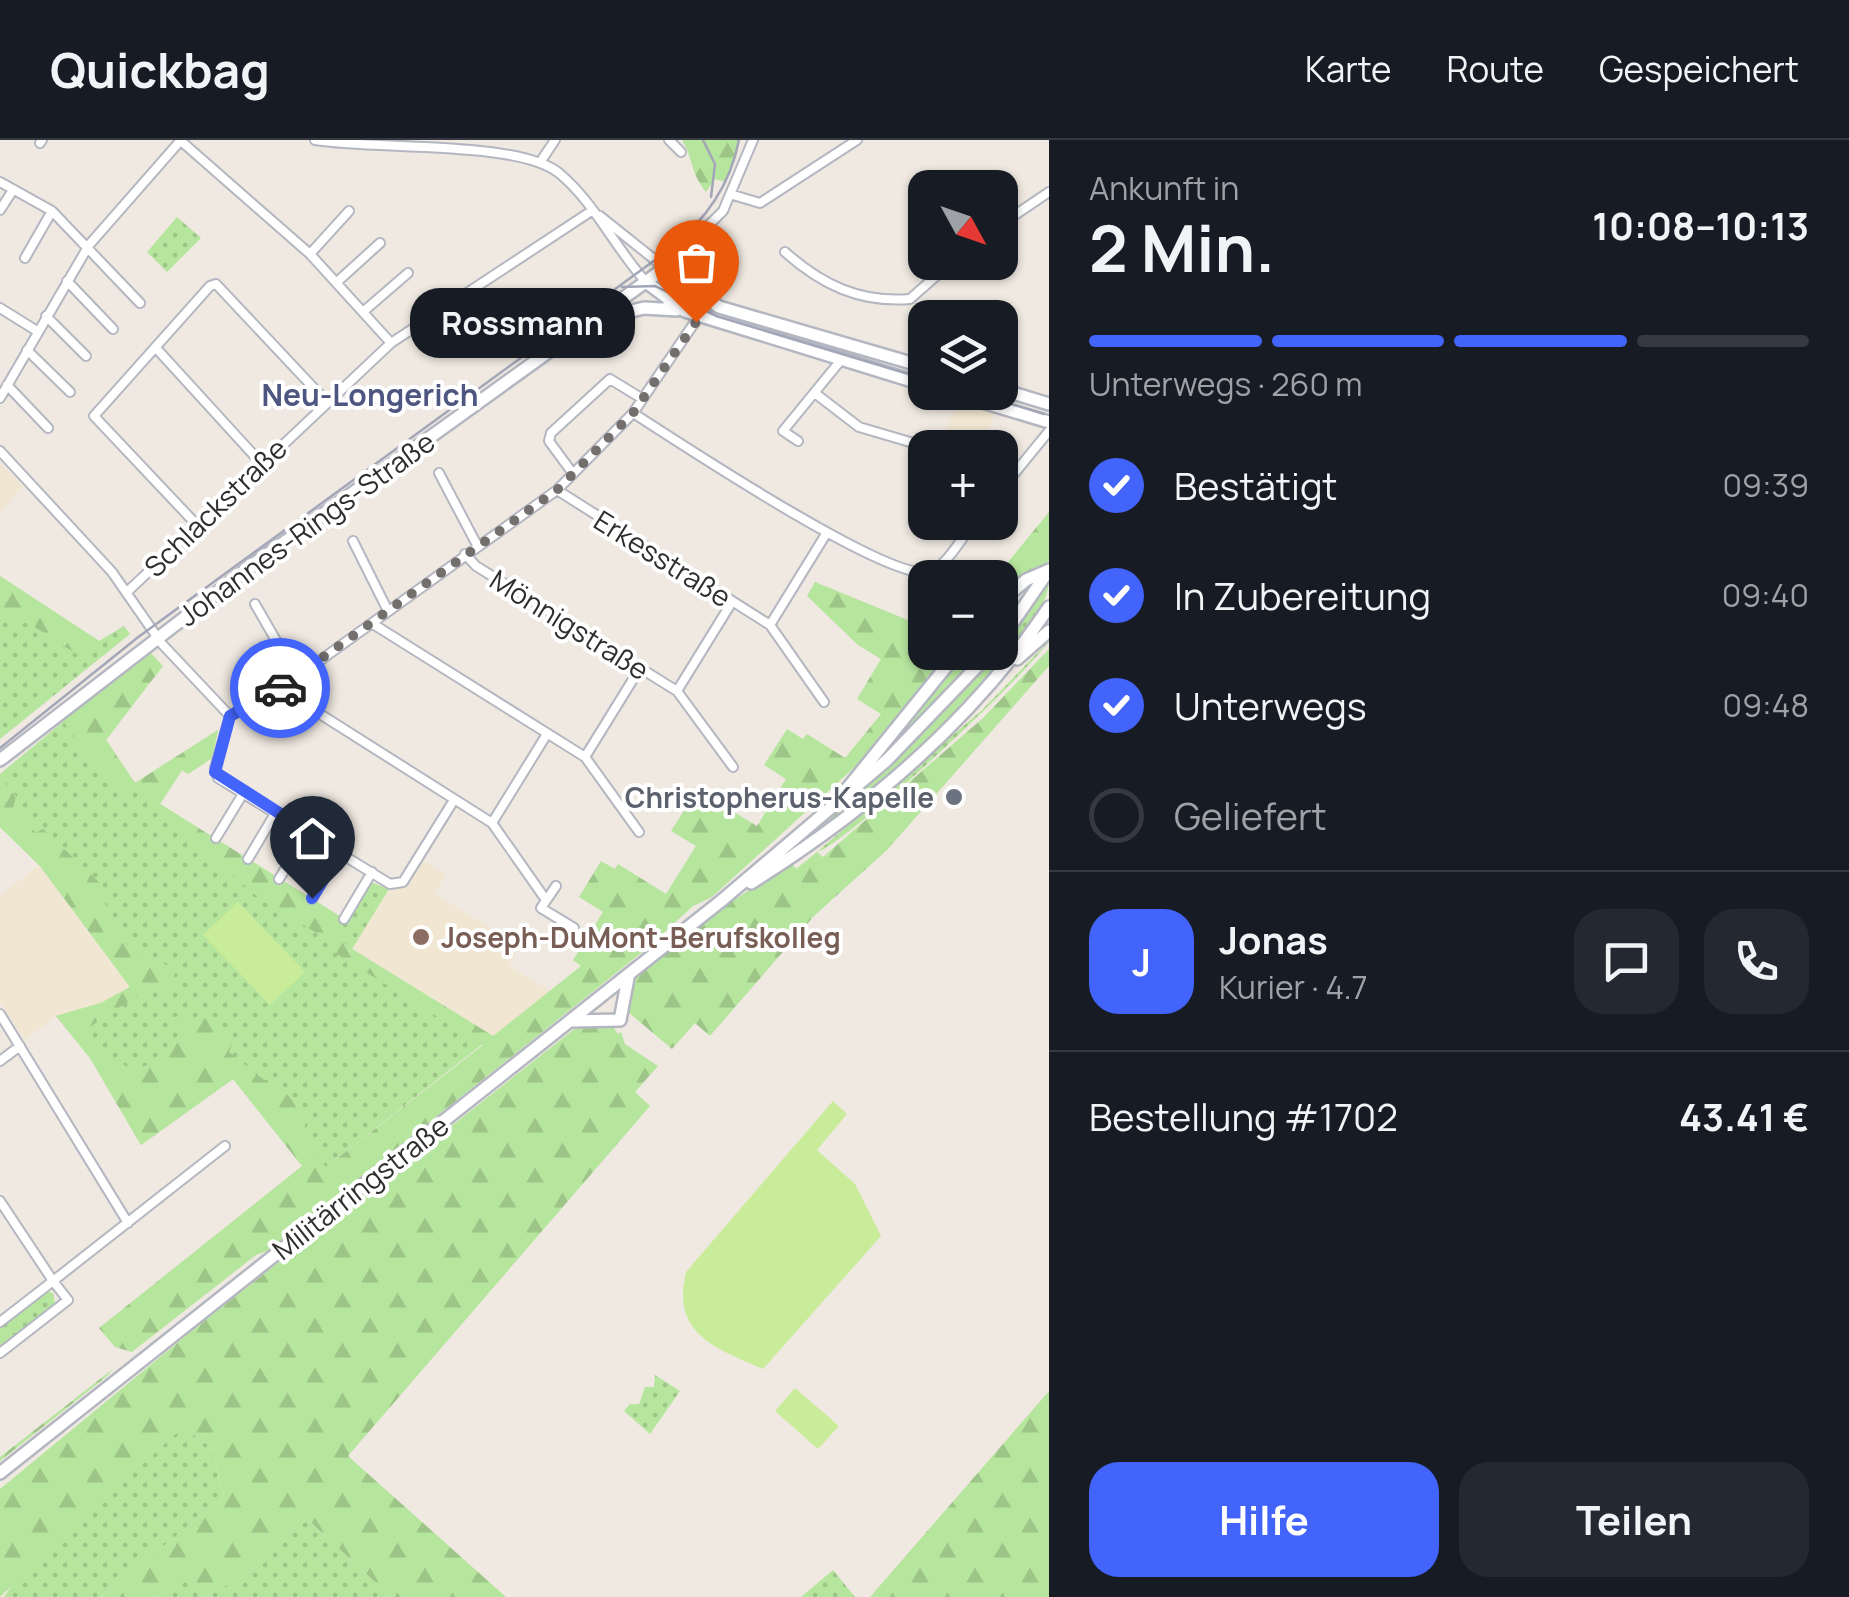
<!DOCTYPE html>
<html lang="de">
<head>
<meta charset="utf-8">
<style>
	body { margin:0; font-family:Manrope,sans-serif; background:#242831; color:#f1f3f6; height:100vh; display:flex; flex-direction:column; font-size:38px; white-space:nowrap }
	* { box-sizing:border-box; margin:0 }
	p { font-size:32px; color:#9ea1a6 }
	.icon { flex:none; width:55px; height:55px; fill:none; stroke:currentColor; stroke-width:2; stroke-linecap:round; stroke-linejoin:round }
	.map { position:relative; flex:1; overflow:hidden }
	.panel { display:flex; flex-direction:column; background:#171b24; width:800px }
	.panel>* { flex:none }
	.needle { width:65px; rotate:130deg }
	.fabs { position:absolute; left:908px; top:30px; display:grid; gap:20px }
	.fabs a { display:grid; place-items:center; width:110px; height:110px; border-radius:20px; background:#171b24; box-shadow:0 2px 8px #0004; font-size:50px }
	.pin { position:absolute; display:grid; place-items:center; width:85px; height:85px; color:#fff; margin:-102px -42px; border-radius:50% 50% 50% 0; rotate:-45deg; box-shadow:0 0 10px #0007 }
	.pin .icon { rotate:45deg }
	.courier { position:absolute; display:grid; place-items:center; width:100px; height:100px; margin:-50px; border:8px solid #4264fb; border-radius:50%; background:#fff; color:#222; box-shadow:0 2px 12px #0007 }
	.bubble { position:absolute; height:70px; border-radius:30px; background:#171b24; box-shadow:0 2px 8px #0004; font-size:32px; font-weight:700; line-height:70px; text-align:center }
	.overview em { font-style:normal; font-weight:700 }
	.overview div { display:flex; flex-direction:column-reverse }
	.overview { display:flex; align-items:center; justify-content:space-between; height:170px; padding:0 40px }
	h1 { font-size:65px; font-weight:700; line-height:75px }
	.bar { display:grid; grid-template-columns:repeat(4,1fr); gap:15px 10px; align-content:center; height:120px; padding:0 40px }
	.bar i { height:12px; border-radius:8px; background:#363941 }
	.bar .on { background:#4264fb }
	.bar p { grid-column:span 4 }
	.line { display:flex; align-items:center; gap:25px; padding:0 40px; border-top:2px solid #363941 }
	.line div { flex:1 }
	.round { display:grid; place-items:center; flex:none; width:105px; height:105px; border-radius:30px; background:#242831 }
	ol { padding:0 40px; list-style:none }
	li { display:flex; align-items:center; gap:30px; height:110px }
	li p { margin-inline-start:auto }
	li .icon { padding:10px; border-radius:50%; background:#4264fb; color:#fff; stroke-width:4 }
	li:last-child { color:#9ea1a6 }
	li i { width:55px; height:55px; border:5px solid #363941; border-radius:50% }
	.cta { display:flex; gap:20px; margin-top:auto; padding:20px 40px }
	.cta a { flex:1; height:115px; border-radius:30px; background:#4264fb; color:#fff; font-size:40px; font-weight:700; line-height:115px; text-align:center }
	.cta a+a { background:#242831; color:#f1f3f6 }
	header { display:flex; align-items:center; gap:60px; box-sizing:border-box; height:140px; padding:0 50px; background:#171b24; border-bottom:2px solid #363941 }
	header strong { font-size:48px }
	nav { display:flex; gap:55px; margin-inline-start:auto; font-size:35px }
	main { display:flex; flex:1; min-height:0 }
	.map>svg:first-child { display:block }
</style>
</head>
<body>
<header>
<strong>Quickbag</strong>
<nav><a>Karte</a><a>Route</a><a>Gespeichert</a></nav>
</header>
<main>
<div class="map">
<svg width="1049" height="1457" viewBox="0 0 1049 1457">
	<defs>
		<pattern id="grass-dots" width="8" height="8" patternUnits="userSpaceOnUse" patternTransform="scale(2.5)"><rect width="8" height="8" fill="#b6e59e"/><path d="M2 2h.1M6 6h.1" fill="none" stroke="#9dc588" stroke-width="1.8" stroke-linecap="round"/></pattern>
		<pattern id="forest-firs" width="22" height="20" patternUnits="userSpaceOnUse" patternTransform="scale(2.5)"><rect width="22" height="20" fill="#b6e59e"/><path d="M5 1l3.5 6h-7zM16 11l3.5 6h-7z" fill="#9dc588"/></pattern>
	</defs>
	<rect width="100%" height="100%" fill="#efe9e1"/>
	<path fill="#f0e6d1" d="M958 263 995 273 981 307 939 306Z
		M0 323 22 345 0 375Z
		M422 720 446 735 435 754 508 799 515 815 509 826 550 851 493 896 351 808 389 749 394 752 408 743Z
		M39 725 130 848 101 863 56 876 25 900 0 862V756Z"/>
	<path fill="url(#grass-dots)" d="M177 77 201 98 167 132 147 112Z
		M0 436 99 501 124 486 130 494 0 599Z
		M1049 440C1049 503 864 659 810 697V690C906 622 984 534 1049 440Z
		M1049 501C1027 534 847 704 817 712L982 570Z
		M112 541 132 566 106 600 135 643 218 590 212 618 188 634 182 630 160 664 347 781 371 742 389 749 352 809 493 896 312 1038 233 939 141 1005 90 918 56 876 101 863 130 847 40 726 0 687V634Z
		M45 1150 53 1153 55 1163 0 1208V1185Z
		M655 1235 680 1251 650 1294 624 1271 630 1264H639L645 1247H654Z
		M183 1287 212 1308 224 1357 101 1457H4L17 1438Z
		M304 1376 391 1457H158L186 1429 207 1456 247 1434Z
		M833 1430 855 1457H801Z"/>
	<path fill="url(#forest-firs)" d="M682 0H739L726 42 715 39 706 52C688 28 695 22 682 0Z
		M1049 372V421L1000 454V438H995Z
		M0 436 99 501 78 515 27 482 15 487 0 480Z
		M815 442 925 487V512L951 513 856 626 712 757 693 766 646 809 270 1110 256 1115 132 1212 115 1207 99 1188 302 1026 233 939 141 1005 90 918 56 876 101 863 130 847 40 726 0 687V637L16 656 13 669 36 693 43 689 103 746C103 771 121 808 146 819 158 824 167 821 175 832L170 858 160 857 152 846 85 890 105 919 112 916 135 933 187 896 174 877 186 875 196 885 206 878 213 879 232 904 229 912 264 940 274 939 307 978 303 993 326 1027 483 905 332 811 334 804 254 754 132 645 118 654 62 580 150 512 163 526 106 600 135 643 218 590 212 618 188 634 182 630 160 664 346 780 337 796 352 809 493 896 581 826 573 820 603 772 579 757 601 721 615 729 618 724 666 754 696 706 671 691 694 655 711 665 714 660 757 686 786 639 764 625 787 589 803 599 807 594 845 618 881 574 857 559 881 519 858 505 807 456Z
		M1049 509V526L887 710 814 776 710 896 695 883 672 909 628 872 622 860 632 839 719 770 791 722 796 729 817 712 823 717 983 578Z
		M966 513H984L867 630Z
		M578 886 613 887 618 894 621 892 625 904 658 926 635 952 650 966 348 1316 506 1457H391L304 1376 247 1434 207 1456 186 1430 158 1457H101L224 1357 212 1308 183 1287 0 1457V1349L194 1189Z
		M113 1229 106 1237 0 1321V1317Z
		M1049 1251V1457H870Z"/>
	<path fill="#c9ec9a" d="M238 762 305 832 270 865 203 795Z
		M833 961 847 974 817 1010 855 1044 881 1096 763 1229C716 1208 671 1195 686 1132Z
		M795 1248 839 1286 818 1309 775 1271Z"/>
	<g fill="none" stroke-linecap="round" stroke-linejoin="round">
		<g stroke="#b4b7c1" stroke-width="12">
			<path id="street" d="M315 0C375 10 517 0 559 33 595 63 615 108 646 142
				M669 0 681 12
				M181 1 310 114 391 203
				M40 3 42 0
				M541 21 555 0
				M941 40 947 48
				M0 42 52 71 140 163
				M733 55 760 63 857 0
				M0 70 13 50
				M600 76 665 128 723 71 753 0
				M1000 85 1049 52
				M785 112C822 145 860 163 910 159L952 122
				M310 114 349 71
				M25 118 52 71
				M67 141 113 189
				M337 142 380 103
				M0 168 37 191
				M364 171 408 133
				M46 176 86 216
				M156 208 261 323
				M27 210 70 252
				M7 245 48 288
				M816 254 859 287 927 307
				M0 258 89 105 181 0
				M633 273C677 301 887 441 928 432 945 429 963 396 974 382
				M798 301 783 291 841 220
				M0 311 112 432 162 504 230 576
				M571 331 549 301 551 293 610 239 641 258
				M439 333 477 405
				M557 350 770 485 824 562
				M1000 351 1049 291
				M195 383 94 276 210 146 216 144 326 261
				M353 401 387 469
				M465 414 476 426 677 551 732 462
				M127 452 391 203 593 70
				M255 464 297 537
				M373 484 585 617 640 528
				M770 485 826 394
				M279 548 492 683 547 594
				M677 551 733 627
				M230 576 297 537 557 350 633 273 699 176
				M230 576 215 628 218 638 390 744 403 742 454 660
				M585 617 639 692
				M492 683 546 760
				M216 698 244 652
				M248 719 276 672
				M279 739 308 692
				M556 746 541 768 574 788
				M312 759 340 712
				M344 779 372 732
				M0 874 128 1083
				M0 921 20 906
				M0 1061 53 1141 0 1182
				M0 1213 68 1160 53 1141 225 1006"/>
		</g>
		<g stroke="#b4b7c1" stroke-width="16">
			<path id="secondary" d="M680 116 689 144
				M646 142 685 171 925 245
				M669 163 670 148 679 144 689 148
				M607 177 644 168 677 170
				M1000 249 1049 264
				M949 252 1049 282
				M1000 462 1026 440 1049 430
				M1000 501 1049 430
				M1017 519 1049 491
				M0 620 254 424 665 128 719 167 925 227
				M847 649 958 512
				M751 743C866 671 973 580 1049 467
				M572 881 620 880 628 838
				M0 1333 721 761 887 620 991 512"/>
		</g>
		<use href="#street" stroke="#fff" stroke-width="8"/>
		<use href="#secondary" stroke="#fff" stroke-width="11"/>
		<path stroke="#a3a6b8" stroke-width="2.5" d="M703 0 715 24 711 57
			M622 147 655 146 716 176 925 239
			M971 252 1044 274
			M0 608 137 498 670 109C706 79 730 46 739 0"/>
	</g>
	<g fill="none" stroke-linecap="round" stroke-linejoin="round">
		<path stroke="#726f6d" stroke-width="10" stroke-dasharray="0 18" d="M280 548 557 350 633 273 696 182"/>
		<path stroke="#4264fb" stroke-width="12" d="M280 548 230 576 215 632 340 712 312 758"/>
	</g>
	<circle fill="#6b7280" stroke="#fff" stroke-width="4" cx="954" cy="657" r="10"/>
	<circle fill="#8d6e63" stroke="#fff" stroke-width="4" cx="421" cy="797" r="10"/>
	<g text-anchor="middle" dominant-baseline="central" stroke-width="8" stroke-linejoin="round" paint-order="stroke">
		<g font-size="28" fill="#2e2e2e" stroke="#fff">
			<text transform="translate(215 367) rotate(-44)">Schlackstraße</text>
			<text transform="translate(306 388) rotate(-36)">Johannes-Rings-Straße</text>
			<text transform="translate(663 418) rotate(32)">Erkesstraße</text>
			<text transform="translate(570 484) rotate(32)">Mönnigstraße</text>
			<text transform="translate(360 1047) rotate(-38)">Militärringstraße</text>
		</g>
		<g font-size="28" font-weight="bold" fill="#5b616d" stroke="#fff" text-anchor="end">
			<text x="934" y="657">Christopherus-Kapelle</text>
		</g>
		<g font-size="28" font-weight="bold" fill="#785e54" stroke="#fff" text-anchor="start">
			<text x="441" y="797">Joseph-DuMont-Berufskolleg</text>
		</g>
		<g font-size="30" font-weight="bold" fill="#4d5680" stroke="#fff">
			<text x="370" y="254">Neu-Longerich</text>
		</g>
	</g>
</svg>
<div class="fabs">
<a><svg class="needle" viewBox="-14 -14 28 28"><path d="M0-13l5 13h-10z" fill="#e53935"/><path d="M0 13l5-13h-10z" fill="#9ea1a6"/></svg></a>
<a><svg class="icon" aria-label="layers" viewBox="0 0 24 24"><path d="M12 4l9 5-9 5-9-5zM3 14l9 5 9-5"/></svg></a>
<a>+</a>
<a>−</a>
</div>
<div class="pin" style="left:696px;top:182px;background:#ea580c"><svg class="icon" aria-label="bag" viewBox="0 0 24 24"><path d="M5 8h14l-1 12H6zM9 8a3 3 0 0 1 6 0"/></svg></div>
<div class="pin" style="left:312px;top:758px;background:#1f2937"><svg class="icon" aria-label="home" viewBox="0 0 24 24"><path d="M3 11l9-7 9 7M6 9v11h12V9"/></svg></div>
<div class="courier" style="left:280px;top:548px"><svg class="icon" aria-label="car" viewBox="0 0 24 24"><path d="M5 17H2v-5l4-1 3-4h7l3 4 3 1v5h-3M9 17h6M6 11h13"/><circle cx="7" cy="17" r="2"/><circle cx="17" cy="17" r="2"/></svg></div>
<div class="bubble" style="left:410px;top:148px;width:225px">Rossmann</div>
</div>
<section class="panel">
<div class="overview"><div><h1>2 Min.</h1><p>Ankunft in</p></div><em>10:08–10:13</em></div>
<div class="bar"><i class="on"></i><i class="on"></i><i class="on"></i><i></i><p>Unterwegs · 260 m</p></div>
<ol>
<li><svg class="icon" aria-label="check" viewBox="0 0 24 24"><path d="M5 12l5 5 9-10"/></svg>Bestätigt<p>09:39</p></li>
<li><svg class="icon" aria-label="check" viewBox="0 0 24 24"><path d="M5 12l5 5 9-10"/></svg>In Zubereitung<p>09:40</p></li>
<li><svg class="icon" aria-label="check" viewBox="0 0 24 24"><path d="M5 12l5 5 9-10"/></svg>Unterwegs<p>09:48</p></li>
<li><i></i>Geliefert</li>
</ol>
<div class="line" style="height:180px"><b class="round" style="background:#4264fb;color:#fff">J</b><div><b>Jonas</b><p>Kurier · 4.7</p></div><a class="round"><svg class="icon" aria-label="chat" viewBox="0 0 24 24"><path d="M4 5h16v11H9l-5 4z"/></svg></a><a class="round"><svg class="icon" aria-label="phone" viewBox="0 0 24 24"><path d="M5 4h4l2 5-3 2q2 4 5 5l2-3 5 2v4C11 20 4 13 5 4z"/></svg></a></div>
<div class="line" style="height:130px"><div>Bestellung #1702</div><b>43.41 €</b></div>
<div class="cta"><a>Hilfe</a><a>Teilen</a></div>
</section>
</main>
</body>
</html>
